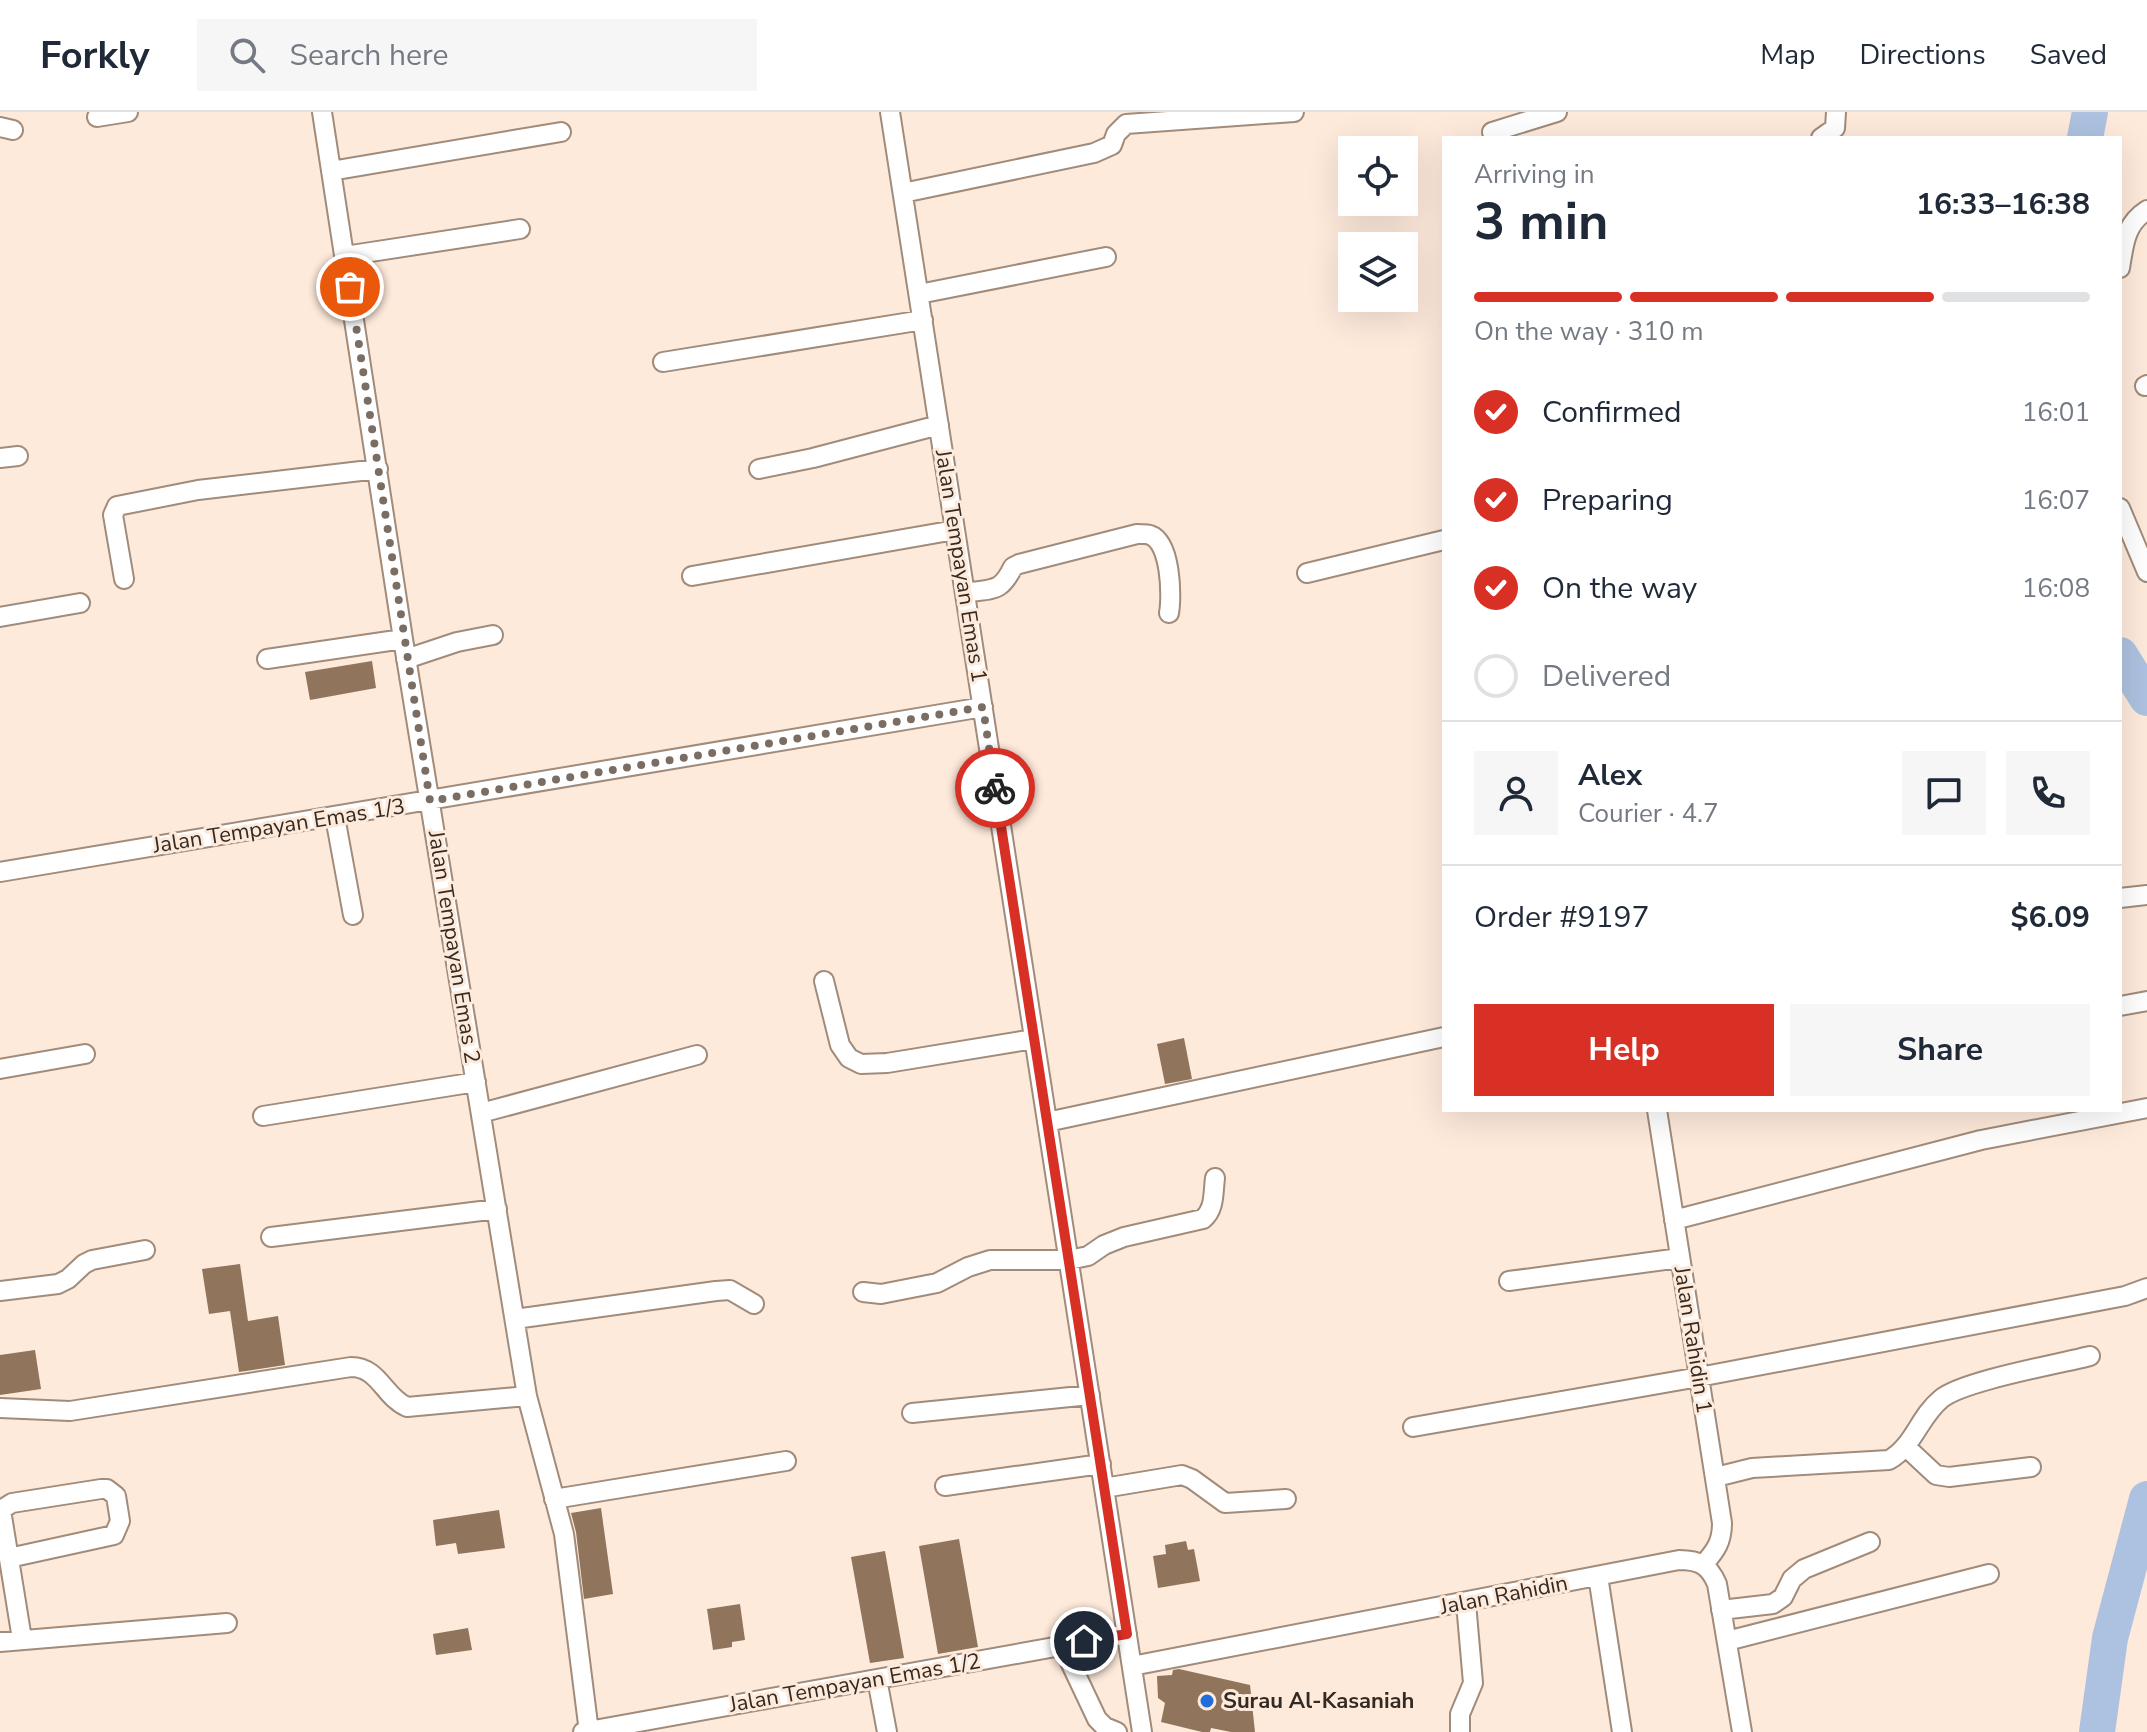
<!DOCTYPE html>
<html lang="en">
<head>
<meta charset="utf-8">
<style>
	body { margin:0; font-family:"Nunito Sans",sans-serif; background:#f6f6f7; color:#1f2937; height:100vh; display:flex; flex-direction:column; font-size:30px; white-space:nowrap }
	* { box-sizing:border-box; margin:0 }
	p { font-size:26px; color:#747a83 }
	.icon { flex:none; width:44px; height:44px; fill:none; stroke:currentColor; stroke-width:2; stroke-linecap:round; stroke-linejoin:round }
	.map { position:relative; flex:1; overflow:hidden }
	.drawer { position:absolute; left:1442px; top:24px; width:680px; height:976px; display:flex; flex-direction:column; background:#fff; border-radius:0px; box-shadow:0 8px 32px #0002 }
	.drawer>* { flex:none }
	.buttons { position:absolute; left:1338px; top:24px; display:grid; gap:16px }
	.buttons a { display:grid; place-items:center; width:80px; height:80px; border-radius:0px; background:#fff; box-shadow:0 8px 32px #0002; font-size:40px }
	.pin { position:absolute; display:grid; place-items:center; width:68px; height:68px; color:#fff; margin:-34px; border:4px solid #fff; border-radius:50%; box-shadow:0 2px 8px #0007 }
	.courier { position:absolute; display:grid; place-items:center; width:80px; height:80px; margin:-40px; border:6px solid #d93025; border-radius:50%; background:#fff; color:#222; box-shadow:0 2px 10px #0007 }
	.summary em { font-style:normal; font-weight:700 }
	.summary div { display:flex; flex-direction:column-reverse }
	.summary { display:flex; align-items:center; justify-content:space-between; height:136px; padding:0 32px }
	h1 { font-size:52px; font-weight:700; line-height:60px }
	.bar { display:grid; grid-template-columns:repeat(4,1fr); gap:12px 8px; align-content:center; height:96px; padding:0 32px }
	.bar i { height:10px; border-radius:6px; background:#e0e1e3 }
	.bar .selected { background:#d93025 }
	.bar p { grid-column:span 4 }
	.line { display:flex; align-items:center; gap:20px; padding:0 32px; border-top:2px solid #e0e1e3 }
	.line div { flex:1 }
	.round { display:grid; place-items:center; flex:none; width:84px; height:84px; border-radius:0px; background:#f6f6f7 }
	ol { padding:0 32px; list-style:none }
	li { display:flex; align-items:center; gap:24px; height:88px }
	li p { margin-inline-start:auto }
	li .icon { padding:8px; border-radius:50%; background:#d93025; color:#fff; stroke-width:4 }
	li:last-child { color:#747a83 }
	li i { width:44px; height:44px; border:4px solid #e0e1e3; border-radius:50% }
	.primary-button { display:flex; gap:16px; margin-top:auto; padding:16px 32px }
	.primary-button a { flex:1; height:92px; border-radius:0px; background:#d93025; color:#fff; font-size:32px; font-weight:700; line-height:92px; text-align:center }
	.primary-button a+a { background:#f6f6f7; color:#1f2937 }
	header { display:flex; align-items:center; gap:48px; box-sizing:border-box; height:112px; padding:0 40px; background:#fff; border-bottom:2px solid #e0e1e3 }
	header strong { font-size:38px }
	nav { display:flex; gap:44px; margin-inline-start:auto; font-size:28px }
	.search { width:560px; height:72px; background:#f6f6f7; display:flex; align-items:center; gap:20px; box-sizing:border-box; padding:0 28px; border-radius:0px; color:#747a83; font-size:30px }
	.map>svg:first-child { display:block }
</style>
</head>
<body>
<header>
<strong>Forkly</strong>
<div class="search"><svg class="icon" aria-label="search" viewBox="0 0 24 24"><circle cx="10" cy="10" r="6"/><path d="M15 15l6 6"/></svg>Search here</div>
<nav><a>Map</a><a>Directions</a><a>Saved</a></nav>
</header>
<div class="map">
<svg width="2147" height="1620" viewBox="0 0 2147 1620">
	<rect width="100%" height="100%" fill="#feeadb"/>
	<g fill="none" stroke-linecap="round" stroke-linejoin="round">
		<path stroke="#adc2e0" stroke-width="36" d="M2085 26 2090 0
			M2120 543 2147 586
			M2097 1620 2110 1526 2147 1387"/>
	</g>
	<path fill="#90745c" d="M372 549 376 576 310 588 305 560Z
		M1184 926 1192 967 1165 972 1157 932Z
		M240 1152 248 1209 278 1204 285 1253 239 1260 230 1199 209 1202 202 1157Z
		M35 1238 41 1277 0 1283V1243Z
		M601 1396 613 1482 584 1487 576 1420 571 1401Z
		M499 1398 505 1436 458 1442 456 1431 436 1434 433 1408Z
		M959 1427 978 1535 938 1542 919 1434Z
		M1186 1429 1188 1438 1194 1437 1200 1469 1158 1476 1153 1444 1166 1442 1165 1433Z
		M885 1439 904 1546 870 1551 851 1445Z
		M740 1492 745 1528 732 1530V1535L713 1538 707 1497Z
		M468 1516 472 1538 436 1543 433 1522Z
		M1179 1557 1250 1573 1255 1620H1231L1211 1616 1210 1620H1202L1161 1610 1165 1591 1158 1586 1157 1564 1172 1563 1173 1558Z"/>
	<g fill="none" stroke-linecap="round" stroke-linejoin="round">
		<g stroke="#a18b7a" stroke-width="22">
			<path id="minor" d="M322 0 403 527 527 1284 564 1422 589 1620
				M890 0 1142 1620
				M97 5 128 0
				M0 15 13 18
				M1492 20 1557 0
				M1821 26 1835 16 1836 0
				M331 59 561 20
				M903 81 1094 41 1112 33 1116 22 1126 12 1294 0
				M345 144 520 117
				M2120 156C2124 132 2125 112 2147 98
				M919 182 1106 145
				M663 250 923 208
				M2145 274 2147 273
				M0 346 18 344
				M759 357 813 346 939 313
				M2120 396 2147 460
				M1307 461 1444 428
				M692 464 955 418
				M124 467 113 403 117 394 198 378 378 357
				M965 481C992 476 1000 482 1013 455L1019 452 1137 422C1139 422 1148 422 1150 423 1171 430 1172 484 1169 501
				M0 505 80 491
				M267 547 403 527
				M406 547 457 530 493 523
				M335 705 353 803
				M0 760 983 595
				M2120 786 2147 783
				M824 869 840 933 849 946 861 952 887 951 1034 927
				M2120 894 2147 889
				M0 957 85 942
				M1657 998 1722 1411C1722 1430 1716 1438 1704 1452
				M481 1001 697 943
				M263 1004 476 970
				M1047 1010 1444 925
				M1674 1108 1981 1028 2147 996
				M271 1125 497 1097
				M1509 1169 1680 1146
				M0 1179 58 1172 68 1167 84 1152 92 1148 145 1138
				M863 1180 881 1182 937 1171 968 1155 990 1148H1069L1088 1144 1104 1133 1124 1125 1203 1107C1215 1097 1213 1081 1215 1066
				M515 1207 716 1179 730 1178 754 1192
				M0 1296 70 1299 351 1255C379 1255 384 1285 407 1295L527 1284
				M912 1301 1090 1283
				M1413 1315 1699 1265 2125 1184 2147 1176
				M1906 1335 1936 1363 1949 1365 2031 1355
				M1716 1365 1752 1356 1889 1348C1914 1334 1919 1305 1941 1287 1962 1269 2059 1252 2090 1244
				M945 1374 1101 1352
				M1104 1376 1182 1363 1192 1367 1225 1391 1286 1387
				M554 1387 786 1349
				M9 1446 114 1423 120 1409 116 1384 107 1377H101L12 1391 1 1398 22 1527
				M1598 1464 1622 1620
				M1721 1498 1773 1492 1783 1485 1792 1467 1804 1457 1870 1430
				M1727 1529 1989 1462
				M0 1530 227 1511
				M1062 1533 1097 1607 1105 1615 1117 1620
				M1132 1554 1679 1448C1699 1448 1709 1453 1717 1472L1742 1620
				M877 1567 887 1620
				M583 1620 1127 1522
				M1460 1620V1602L1473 1571 1466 1491"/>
		</g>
		<use href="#minor" stroke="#fff" stroke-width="18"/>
	</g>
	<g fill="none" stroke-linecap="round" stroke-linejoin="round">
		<path stroke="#7a6d63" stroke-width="8" stroke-dasharray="0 14.4" d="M350 175 430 689 983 595 995 676"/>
		<path stroke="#d93025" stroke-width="10" d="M995 676 1127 1522 1084 1529"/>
	</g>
	<circle fill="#1f6ed9" stroke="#feeadb" stroke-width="3" cx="1207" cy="1589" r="8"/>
	<g text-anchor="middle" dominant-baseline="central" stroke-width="6" stroke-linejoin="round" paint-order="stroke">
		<g font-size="22" fill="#332a23" stroke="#feeadb">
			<text transform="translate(961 454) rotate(81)">Jalan Tempayan Emas 1</text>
			<text transform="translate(279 714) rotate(-9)">Jalan Tempayan Emas 1/3</text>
			<text transform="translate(454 835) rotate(81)">Jalan Tempayan Emas 2</text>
			<text transform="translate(1693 1228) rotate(81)">Jalan Rahidin 1</text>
			<text transform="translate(1504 1483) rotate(-11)">Jalan Rahidin</text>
			<text transform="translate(855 1571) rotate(-10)">Jalan Tempayan Emas 1/2</text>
		</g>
		<g font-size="22" font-weight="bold" fill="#332a23" stroke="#feeadb" text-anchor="start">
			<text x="1223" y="1589">Surau Al-Kasaniah</text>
		</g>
	</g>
</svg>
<div class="buttons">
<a><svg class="icon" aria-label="locate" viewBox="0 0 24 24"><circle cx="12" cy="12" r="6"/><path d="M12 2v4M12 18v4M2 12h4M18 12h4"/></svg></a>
<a><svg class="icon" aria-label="layers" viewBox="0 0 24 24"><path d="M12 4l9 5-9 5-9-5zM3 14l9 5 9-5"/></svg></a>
</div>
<div class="pin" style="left:350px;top:175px;background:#ea580c"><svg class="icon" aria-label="bag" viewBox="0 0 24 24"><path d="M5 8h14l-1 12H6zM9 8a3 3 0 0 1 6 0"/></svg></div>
<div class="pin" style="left:1084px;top:1529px;background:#1f2937"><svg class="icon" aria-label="home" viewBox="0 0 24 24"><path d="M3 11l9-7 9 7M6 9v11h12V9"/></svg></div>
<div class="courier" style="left:995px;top:676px"><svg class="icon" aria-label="bike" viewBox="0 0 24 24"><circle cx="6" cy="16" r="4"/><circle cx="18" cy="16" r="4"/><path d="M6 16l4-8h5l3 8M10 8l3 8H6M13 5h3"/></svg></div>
<section class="drawer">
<div class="summary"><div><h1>3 min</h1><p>Arriving in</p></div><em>16:33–16:38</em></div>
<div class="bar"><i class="selected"></i><i class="selected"></i><i class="selected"></i><i></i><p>On the way · 310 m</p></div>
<ol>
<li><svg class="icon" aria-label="check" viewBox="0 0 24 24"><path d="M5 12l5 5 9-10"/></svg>Confirmed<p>16:01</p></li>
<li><svg class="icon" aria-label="check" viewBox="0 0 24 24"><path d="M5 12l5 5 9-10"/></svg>Preparing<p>16:07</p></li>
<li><svg class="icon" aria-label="check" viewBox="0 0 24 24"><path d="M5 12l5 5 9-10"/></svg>On the way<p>16:08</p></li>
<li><i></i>Delivered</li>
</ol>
<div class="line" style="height:144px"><a class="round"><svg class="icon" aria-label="person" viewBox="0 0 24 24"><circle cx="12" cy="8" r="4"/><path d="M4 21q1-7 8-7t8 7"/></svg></a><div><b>Alex</b><p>Courier · 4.7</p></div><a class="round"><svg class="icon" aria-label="chat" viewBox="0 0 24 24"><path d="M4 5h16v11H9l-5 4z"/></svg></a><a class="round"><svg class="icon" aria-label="phone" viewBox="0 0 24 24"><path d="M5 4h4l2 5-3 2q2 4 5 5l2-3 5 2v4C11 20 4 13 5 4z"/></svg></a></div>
<div class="line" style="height:104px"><div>Order #9197</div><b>$6.09</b></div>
<div class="primary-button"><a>Help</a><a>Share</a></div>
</section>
</div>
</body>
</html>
